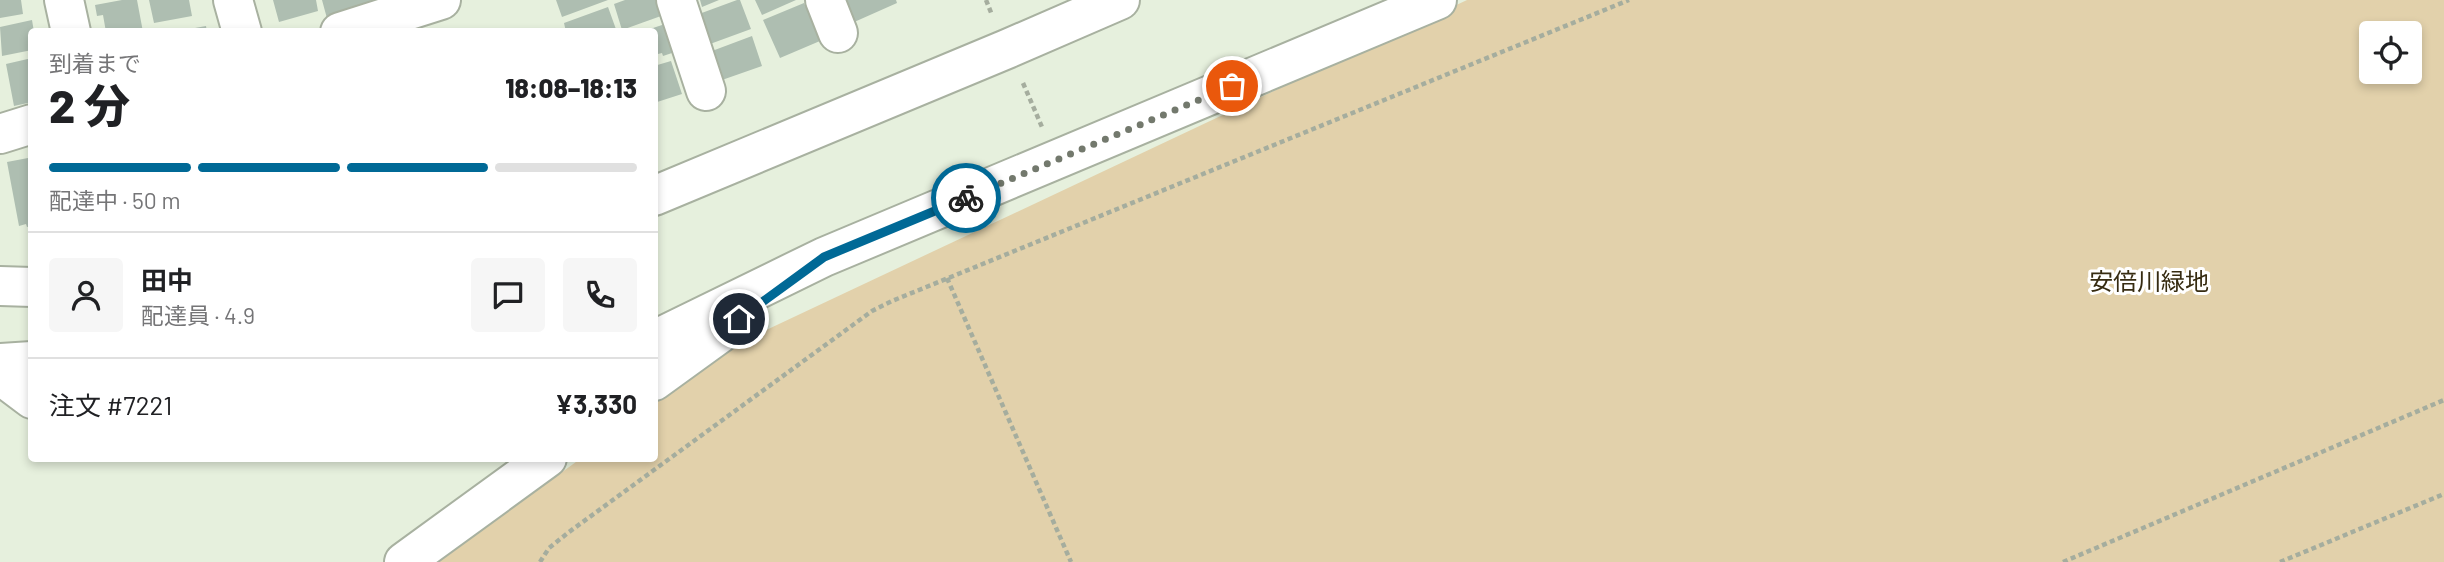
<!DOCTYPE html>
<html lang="ja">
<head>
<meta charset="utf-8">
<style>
	body { margin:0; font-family:Barlow,"Noto Sans JP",sans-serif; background:#f6f6f6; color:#202124; height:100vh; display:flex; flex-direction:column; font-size:26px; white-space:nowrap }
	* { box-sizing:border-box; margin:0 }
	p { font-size:23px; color:#757577 }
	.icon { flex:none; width:38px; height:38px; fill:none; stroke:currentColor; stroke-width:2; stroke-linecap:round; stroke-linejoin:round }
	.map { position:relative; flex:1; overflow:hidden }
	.drawer { position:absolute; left:28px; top:28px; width:630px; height:434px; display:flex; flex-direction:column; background:#fff; border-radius:7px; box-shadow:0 4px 10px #0003 }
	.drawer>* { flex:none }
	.fabs { position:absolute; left:2359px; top:21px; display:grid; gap:14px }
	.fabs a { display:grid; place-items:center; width:63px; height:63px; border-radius:7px; background:#fff; box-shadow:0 4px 10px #0003; font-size:35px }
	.pin { position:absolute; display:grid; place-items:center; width:60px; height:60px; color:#fff; margin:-30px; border:4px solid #fff; border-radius:50%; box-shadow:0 2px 7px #0007 }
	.courier { position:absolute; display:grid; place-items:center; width:70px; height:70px; margin:-35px; border:5px solid #006996; border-radius:50%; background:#fff; color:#222; box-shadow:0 2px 9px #0007 }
	.headline em { font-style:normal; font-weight:800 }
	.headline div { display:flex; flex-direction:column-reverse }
	.headline { display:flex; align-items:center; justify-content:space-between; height:119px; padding:0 21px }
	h1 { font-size:46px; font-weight:800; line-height:52px }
	.bar { display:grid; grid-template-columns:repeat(4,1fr); gap:10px 7px; align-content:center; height:84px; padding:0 21px }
	.bar i { height:9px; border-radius:5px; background:#e0e0e0 }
	.bar .active { background:#006996 }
	.bar p { grid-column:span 4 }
	.line { display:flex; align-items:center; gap:18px; padding:0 21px; border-top:2px solid #e0e0e0 }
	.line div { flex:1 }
	.round { display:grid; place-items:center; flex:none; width:74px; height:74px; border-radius:7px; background:#f6f6f6 }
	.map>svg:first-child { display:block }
</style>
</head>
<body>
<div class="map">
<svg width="2444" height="562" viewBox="0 0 2444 562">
	<rect width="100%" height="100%" fill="#e6f0dd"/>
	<path fill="#e2d1ab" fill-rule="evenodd" d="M1467 0H2444V562H412L539 489 580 459 654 458 655 403 728 348ZM2371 33H2410V72H2371Z"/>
	<path fill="#aebeb1" d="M0 0H21L23 14 0 18Z
		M122 0H137L143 32H106L103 15 97 16 95 5Z
		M149 0H189L192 16 154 23Z
		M273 0H316L318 11 279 22Z
		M322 0H372L375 9 328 22Z
		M556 0H608L562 17Z
		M625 0H655L661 16 622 30 614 4Z
		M700 0H719L702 7Z
		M737 0H740L751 29 710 44 699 14Z
		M755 0H796L762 15Z
		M842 0H896L897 3 852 23Z
		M804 3 813 22 819 20 827 38 780 58 763 20Z
		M608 7 617 32H566L564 23Z
		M32 20 34 32H32V50L2 56 0 27Z
		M671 22 681 50 663 56 662 53 654 55V32L644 31Z
		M206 26 207 32H184V30Z
		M752 36 762 66 722 80 712 51Z
		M32 58V102L14 106 6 64Z
		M671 61 682 94 654 103V66Z
		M28 158 32 173V226L27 227 26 224 19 226 7 162Z"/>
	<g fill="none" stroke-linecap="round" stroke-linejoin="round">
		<g stroke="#a8b1a0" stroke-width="42">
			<path id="minor" d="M64 0 71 32
				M233 0 242 32
				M676 0 706 91
				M825 0 838 33
				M340 32 441 0
				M0 134 32 124
				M654 196 1007 49 1120 0
				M0 286 32 287
				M654 340 824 257 1437 0
				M0 363 32 361
				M0 375 32 399
				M654 381 741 318
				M404 562 547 458"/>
		</g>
		<path stroke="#a5ad9e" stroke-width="4.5" stroke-dasharray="5 3.5" stroke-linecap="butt" d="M986 0 992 15
			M1023 83 1042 127
			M947 278 1071 562
			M540 562 549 548 569 532 872 311 892 301 1629 0
			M2063 562 2444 400
			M2280 562 2444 494"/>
		<use href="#minor" stroke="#fff" stroke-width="38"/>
	</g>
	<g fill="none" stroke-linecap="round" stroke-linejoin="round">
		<path stroke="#73796d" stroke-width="7" stroke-dasharray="0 12.6" d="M966 198 1232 86"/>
		<path stroke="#006996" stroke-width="9" d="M739 319 824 257 966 198"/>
	</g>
	<g text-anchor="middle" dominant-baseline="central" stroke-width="6" stroke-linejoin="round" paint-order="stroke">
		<g font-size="24" fill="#362b11" stroke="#fff">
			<text x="2149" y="280">安倍川緑地</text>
		</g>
	</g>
</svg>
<div class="fabs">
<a><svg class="icon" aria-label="locate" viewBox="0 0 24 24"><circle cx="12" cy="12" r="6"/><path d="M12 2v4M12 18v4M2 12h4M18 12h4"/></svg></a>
</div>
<div class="pin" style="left:1232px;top:86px;background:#ea580c"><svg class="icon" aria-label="bag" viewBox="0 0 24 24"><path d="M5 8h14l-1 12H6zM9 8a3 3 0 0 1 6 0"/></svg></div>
<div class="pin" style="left:739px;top:319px;background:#1f2937"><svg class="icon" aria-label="home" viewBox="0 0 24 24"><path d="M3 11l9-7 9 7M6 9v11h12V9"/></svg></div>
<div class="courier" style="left:966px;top:198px"><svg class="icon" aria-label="bike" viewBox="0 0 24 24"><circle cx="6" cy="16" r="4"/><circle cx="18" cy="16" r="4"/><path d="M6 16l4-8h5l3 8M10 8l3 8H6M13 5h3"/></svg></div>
<section class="drawer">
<div class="headline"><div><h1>2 分</h1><p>到着まで</p></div><em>18:08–18:13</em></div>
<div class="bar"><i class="active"></i><i class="active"></i><i class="active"></i><i></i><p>配達中 · 50 m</p></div>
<div class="line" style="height:126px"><a class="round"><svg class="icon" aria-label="person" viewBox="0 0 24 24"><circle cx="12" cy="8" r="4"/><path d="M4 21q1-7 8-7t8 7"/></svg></a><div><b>田中</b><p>配達員 · 4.9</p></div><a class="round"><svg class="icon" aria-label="chat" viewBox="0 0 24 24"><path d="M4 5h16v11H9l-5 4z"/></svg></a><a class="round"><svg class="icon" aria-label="phone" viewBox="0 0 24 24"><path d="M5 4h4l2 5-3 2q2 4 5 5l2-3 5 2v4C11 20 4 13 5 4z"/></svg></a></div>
<div class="line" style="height:91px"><div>注文 #7221</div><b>¥3,330</b></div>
</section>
</div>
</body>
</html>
